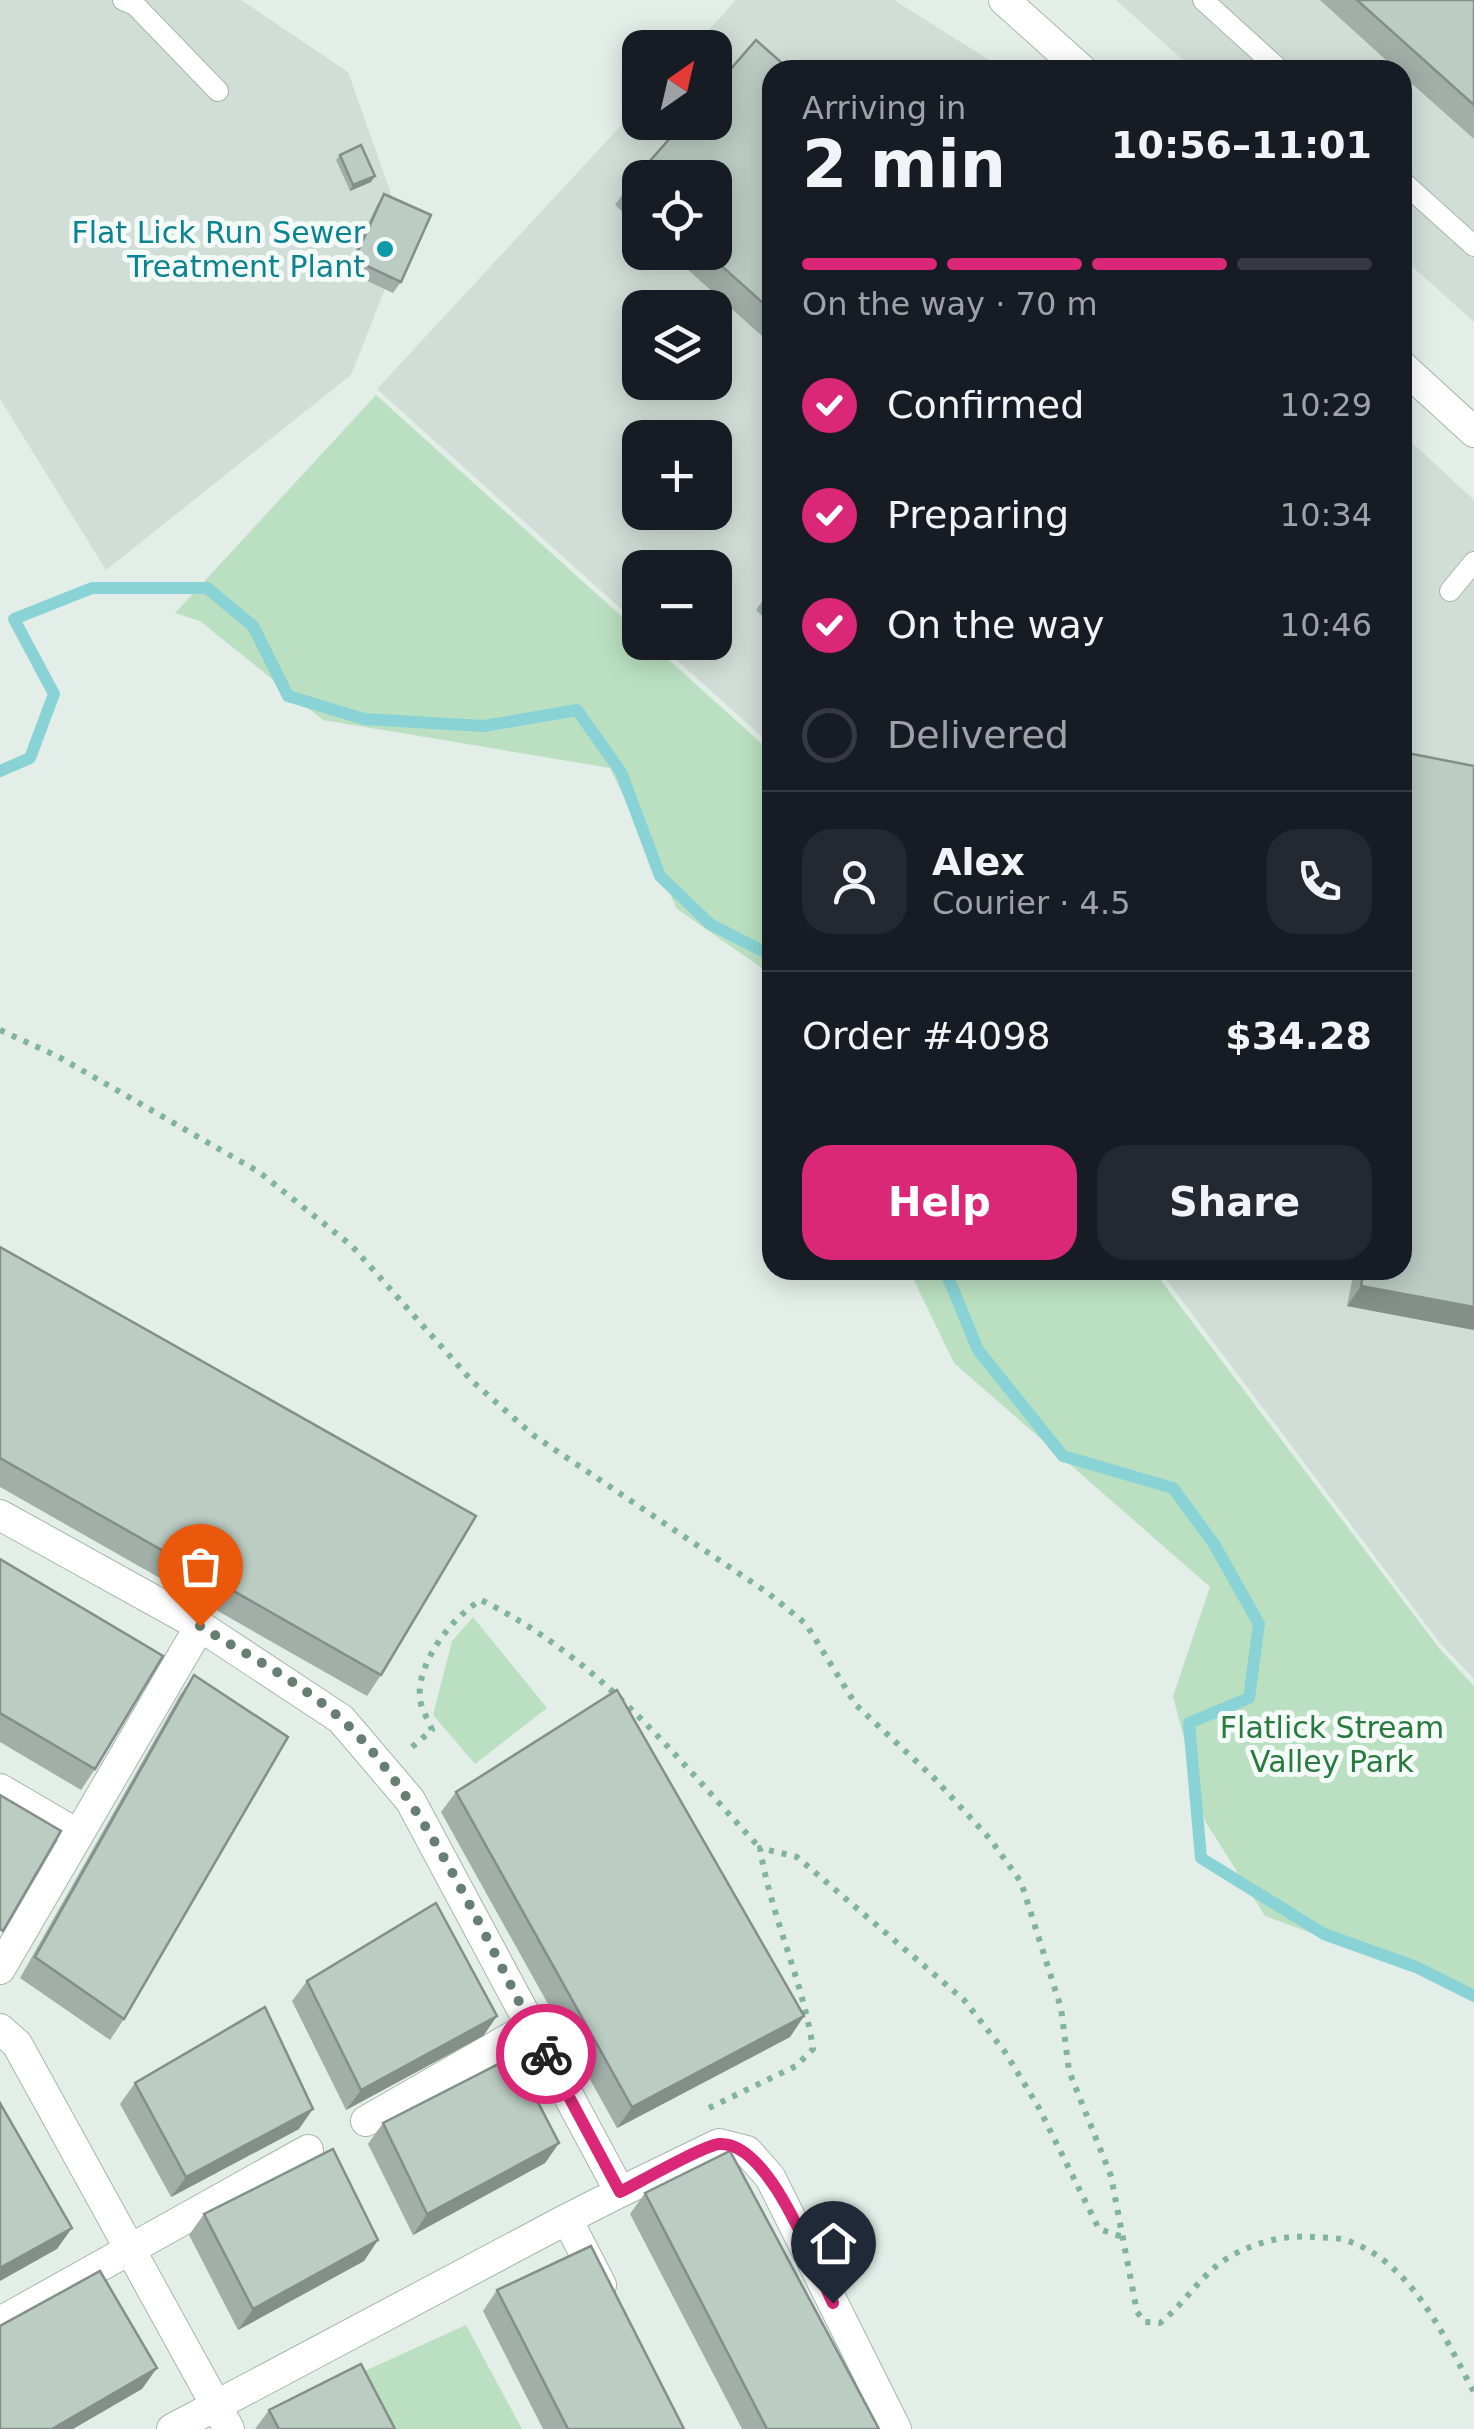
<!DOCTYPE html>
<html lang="en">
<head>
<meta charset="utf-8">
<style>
	body { margin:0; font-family:"DejaVu Sans",sans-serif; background:#242831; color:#f1f3f6; height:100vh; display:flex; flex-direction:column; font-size:38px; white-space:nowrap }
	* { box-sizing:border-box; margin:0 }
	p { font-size:32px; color:#9ea1a6 }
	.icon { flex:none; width:55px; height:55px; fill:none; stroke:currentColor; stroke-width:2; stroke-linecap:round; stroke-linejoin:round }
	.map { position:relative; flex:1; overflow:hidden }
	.side { position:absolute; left:762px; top:60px; width:650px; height:1220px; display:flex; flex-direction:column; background:#171b24; border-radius:30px; box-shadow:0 5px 25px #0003 }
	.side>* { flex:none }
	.needle { width:65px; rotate:34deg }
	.controls { position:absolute; left:622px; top:30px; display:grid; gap:20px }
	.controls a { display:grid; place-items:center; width:110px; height:110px; border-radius:20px; background:#171b24; box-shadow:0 5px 25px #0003; font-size:50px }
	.pin { position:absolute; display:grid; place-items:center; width:85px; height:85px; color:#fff; margin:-102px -42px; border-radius:50% 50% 50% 0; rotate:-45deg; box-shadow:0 0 10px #0007 }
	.pin .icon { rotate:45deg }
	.courier { position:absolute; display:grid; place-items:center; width:100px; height:100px; margin:-50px; border:8px solid #db2777; border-radius:50%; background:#fff; color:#222; box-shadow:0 2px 12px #0007 }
	.overview em { font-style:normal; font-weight:700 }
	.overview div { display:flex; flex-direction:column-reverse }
	.overview { display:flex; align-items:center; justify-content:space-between; height:170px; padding:0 40px }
	h1 { font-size:65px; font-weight:700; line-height:75px }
	.bar { display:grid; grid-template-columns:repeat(4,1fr); gap:15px 10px; align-content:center; height:120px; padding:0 40px }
	.bar i { height:12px; border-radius:8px; background:#363941 }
	.bar .current { background:#db2777 }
	.bar p { grid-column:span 4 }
	.line { display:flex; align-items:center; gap:25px; padding:0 40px; border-top:2px solid #363941 }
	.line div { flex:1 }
	.round { display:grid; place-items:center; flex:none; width:105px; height:105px; border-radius:30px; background:#242831 }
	ol { padding:0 40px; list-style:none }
	li { display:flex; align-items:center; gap:30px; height:110px }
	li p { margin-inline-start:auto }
	li .icon { padding:10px; border-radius:50%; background:#db2777; color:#fff; stroke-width:4 }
	li:last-child { color:#9ea1a6 }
	li i { width:55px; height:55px; border:5px solid #363941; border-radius:50% }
	.cta { display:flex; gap:20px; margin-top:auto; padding:20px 40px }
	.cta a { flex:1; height:115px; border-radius:30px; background:#db2777; color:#fff; font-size:40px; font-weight:700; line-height:115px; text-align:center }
	.cta a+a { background:#242831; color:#f1f3f6 }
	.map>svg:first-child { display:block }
</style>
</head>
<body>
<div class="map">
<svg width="1474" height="2429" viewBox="0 0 1474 2429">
	<rect width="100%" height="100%" fill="#e3eee8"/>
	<path fill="#d1ded7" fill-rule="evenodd" d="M0 0H241L348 72 406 236 351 375 106 570 0 399Z
		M736 0H894L1005 70H772V746L658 643 715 642V568H640V626L377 389 640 105V122H715V48L693 47ZM640 178H715V252H640ZM640 308H715V382H640ZM640 438H715V512H640Z
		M1116 0H1474V322L1403 258 1402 70H1194Z
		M1403 434 1474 500V1679L1440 1643 1159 1270H1402Z"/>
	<path fill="#bbe0c1" d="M376 395 640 633V642L650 643 772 753V975L677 909 610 768 323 720 200 621 175 613Z
		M909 1270H1153L1439 1648 1474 1686V1994L1265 1916 1205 1821 1173 1696 1210 1587 954 1363Z
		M473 1617 547 1708 475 1764 433 1715 452 1641Z
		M466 2325 522 2429H385L356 2375Z"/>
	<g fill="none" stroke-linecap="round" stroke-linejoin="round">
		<path stroke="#89d3d6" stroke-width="12" d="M0 771 30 758 54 694 14 619 92 588H207L253 626 288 696 364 719 484 726 577 710 621 772 660 876 710 924 772 956
			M945 1270 978 1350 1063 1456 1173 1488 1214 1544 1259 1624 1249 1698 1189 1723 1201 1858 1324 1934 1416 1967 1474 1996"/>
		<g stroke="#a5b7af" stroke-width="22">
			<path id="service" d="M123 0 135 5 218 91
				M1203 0 1280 70
				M1402 181 1474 246
				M1450 591 1474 562"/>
		</g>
		<g stroke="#a5b7af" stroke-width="32">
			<path id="minor" d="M1004 0 1082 70
				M1402 366 1474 432
				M0 1515 200 1626 341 1719 410 1800 620 2192 719 2144 747 2151 770 2177 896 2429
				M0 1789 77 1834
				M0 1969 200 1626
				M0 2029 17 2044 229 2429
				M366 2121 531 2026
				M567 2219 620 2192
				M0 2322 308 2150
				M172 2429 567 2219 601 2285"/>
		</g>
		<path stroke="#82b39e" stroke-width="6" stroke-dasharray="5 8" stroke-linecap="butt" d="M0 1030 59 1057 259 1172 352 1246 472 1381 533 1435 768 1593 806 1624 856 1705 934 1778 990 1839 1021 1882 1061 2008 1069 2071 1111 2176 1137 2312 1145 2322 1160 2323C1182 2306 1197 2281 1219 2264 1244 2245 1282 2234 1313 2237 1324 2238 1340 2237 1351 2242 1413 2265 1445 2338 1474 2392
			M412 1747 432 1730C429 1721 421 1709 420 1699 416 1663 452 1617 481 1600 601 1659 671 1752 760 1848
			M709 2108 796 2066 813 2049C803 1980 771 1917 760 1848L797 1857 964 2000 1005 2052 1039 2108 1099 2229 1123 2237"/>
		<use href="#service" stroke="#fff" stroke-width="20"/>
		<use href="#minor" stroke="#fff" stroke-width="30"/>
	</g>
	<path fill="#a1afa8" d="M1320 0H1474V139L1402 75V70H1397Z
		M772 70V345L668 252H715L640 178V228L615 205 629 185Z
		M340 155 371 182 350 191 336 160Z
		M384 194 401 282 393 293 346 271 377 205Z
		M772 588V626L756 610Z
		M0 1247 381 1675 367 1696 0 1487Z
		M1354 1270H1402L1474 1330 1347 1306Z
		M0 1559 95 1769 81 1790 0 1742Z
		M194 1675 124 2019 110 2040 20 1978 180 1695Z
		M456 1792 804 2016 790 2037 617 2128 441 1812Z
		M307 1981 497 2016 483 2036 346 2110 292 2001Z
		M135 2083 299 2129 171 2197 120 2104Z
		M383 2123 559 2143 545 2163 413 2235 368 2144Z
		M645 2193 879 2429H742L630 2214Z
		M204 2214 378 2240 364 2261 238 2330 189 2235Z
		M497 2290 684 2429H543L483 2311Z
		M269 2410 395 2429H255Z"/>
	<path fill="#838f88" d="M375 176 371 182 350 191 353 185Z
		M1361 1286 1474 1307V1330L1347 1306Z
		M497 2016 483 2036 346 2110 361 2090Z
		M804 2016 790 2037 617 2128 632 2107Z
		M313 2109 299 2129 171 2197 186 2177Z
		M559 2143 545 2163 413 2235 427 2214Z
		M72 2228 57 2249 0 2281V2268Z
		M378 2240 364 2261 238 2330 253 2309Z
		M157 2368 142 2389 73 2429H52Z"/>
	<path fill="#bbccc3" stroke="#838f88" stroke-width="2.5" d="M1357 0H1474V105Z
		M756 40 790 70H772V311L706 252H715V178H640V194L629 185 684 122H715V87Z
		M361 145 375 176 353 185 340 155Z
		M384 194 431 215 401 282 354 260Z
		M1402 752 1474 766V1307L1361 1286 1364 1270H1402Z
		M0 1247 476 1516 381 1675 0 1458Z
		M0 1559 163 1656 95 1769 0 1713Z
		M194 1675 288 1737 124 2019 35 1957Z
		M617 1690 804 2016 632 2107 456 1792Z
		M0 1795 61 1831 3 1931 0 1929Z
		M436 1903 497 2016 361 2090 307 1981Z
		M265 2007 313 2109 186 2177 135 2083Z
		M514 2056 559 2143 427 2214 383 2123Z
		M0 2103 72 2228 0 2268Z
		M333 2149 378 2240 253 2309 204 2214Z
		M730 2151 879 2429H767L645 2193Z
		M591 2246 684 2429H568L497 2290Z
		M100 2271 157 2368 52 2429H0V2326Z
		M361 2364 395 2429H279L269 2410Z"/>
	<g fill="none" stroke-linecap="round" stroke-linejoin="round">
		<path stroke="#667e74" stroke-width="10" stroke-dasharray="0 18" d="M200 1626C247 1655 298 1681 340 1718 424 1793 492 1953 546 2054"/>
		<path stroke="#db2777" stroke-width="12" d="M546 2054 620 2192C640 2182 702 2146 719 2144 769 2140 814 2265 833 2303"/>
	</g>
	<circle fill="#0f9aa8" stroke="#f4faf7" stroke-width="4" cx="385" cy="249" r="10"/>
	<g text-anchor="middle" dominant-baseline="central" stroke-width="10" stroke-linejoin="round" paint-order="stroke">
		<g font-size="30" fill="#0d838f" stroke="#f4faf7" text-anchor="end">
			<text x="365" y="232">Flat Lick Run Sewer<tspan x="365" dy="34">Treatment Plant</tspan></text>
		</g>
		<g font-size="30" fill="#297a3f" stroke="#f4faf7">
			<text x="1332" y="1727">Flatlick Stream<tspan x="1332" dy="34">Valley Park</tspan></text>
		</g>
	</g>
</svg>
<div class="controls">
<a><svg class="needle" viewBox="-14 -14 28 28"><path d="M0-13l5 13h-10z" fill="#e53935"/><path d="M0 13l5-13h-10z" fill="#9ea1a6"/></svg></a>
<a><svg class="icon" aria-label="locate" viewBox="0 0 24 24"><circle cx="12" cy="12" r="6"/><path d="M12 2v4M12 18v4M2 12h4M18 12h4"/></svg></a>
<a><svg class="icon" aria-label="layers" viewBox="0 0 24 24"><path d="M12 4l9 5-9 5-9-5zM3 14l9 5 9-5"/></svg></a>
<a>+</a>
<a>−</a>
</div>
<div class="pin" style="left:200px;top:1626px;background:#ea580c"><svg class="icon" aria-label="bag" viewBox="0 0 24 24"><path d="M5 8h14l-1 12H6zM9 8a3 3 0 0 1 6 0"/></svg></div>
<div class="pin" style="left:833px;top:2303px;background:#1f2937"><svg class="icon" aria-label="home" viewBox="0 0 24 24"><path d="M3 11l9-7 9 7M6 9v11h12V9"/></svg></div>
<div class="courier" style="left:546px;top:2054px"><svg class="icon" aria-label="bike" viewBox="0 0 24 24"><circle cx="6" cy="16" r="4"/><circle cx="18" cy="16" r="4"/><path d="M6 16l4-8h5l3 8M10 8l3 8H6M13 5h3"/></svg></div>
<section class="side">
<div class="overview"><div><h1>2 min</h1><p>Arriving in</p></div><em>10:56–11:01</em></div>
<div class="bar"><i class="current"></i><i class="current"></i><i class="current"></i><i></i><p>On the way · 70 m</p></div>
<ol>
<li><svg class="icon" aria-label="check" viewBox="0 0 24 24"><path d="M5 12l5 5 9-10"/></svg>Confirmed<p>10:29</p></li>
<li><svg class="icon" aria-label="check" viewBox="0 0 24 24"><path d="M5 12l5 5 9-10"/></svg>Preparing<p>10:34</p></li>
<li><svg class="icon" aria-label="check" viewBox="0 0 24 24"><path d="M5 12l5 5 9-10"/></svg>On the way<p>10:46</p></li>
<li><i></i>Delivered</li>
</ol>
<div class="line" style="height:180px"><a class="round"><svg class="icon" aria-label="person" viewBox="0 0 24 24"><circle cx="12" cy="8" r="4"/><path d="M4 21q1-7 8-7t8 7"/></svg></a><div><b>Alex</b><p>Courier · 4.5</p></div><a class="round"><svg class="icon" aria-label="phone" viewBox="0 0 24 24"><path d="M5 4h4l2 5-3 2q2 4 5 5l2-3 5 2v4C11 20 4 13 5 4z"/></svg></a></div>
<div class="line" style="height:130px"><div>Order #4098</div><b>$34.28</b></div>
<div class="cta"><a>Help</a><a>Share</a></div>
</section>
</div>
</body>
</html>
